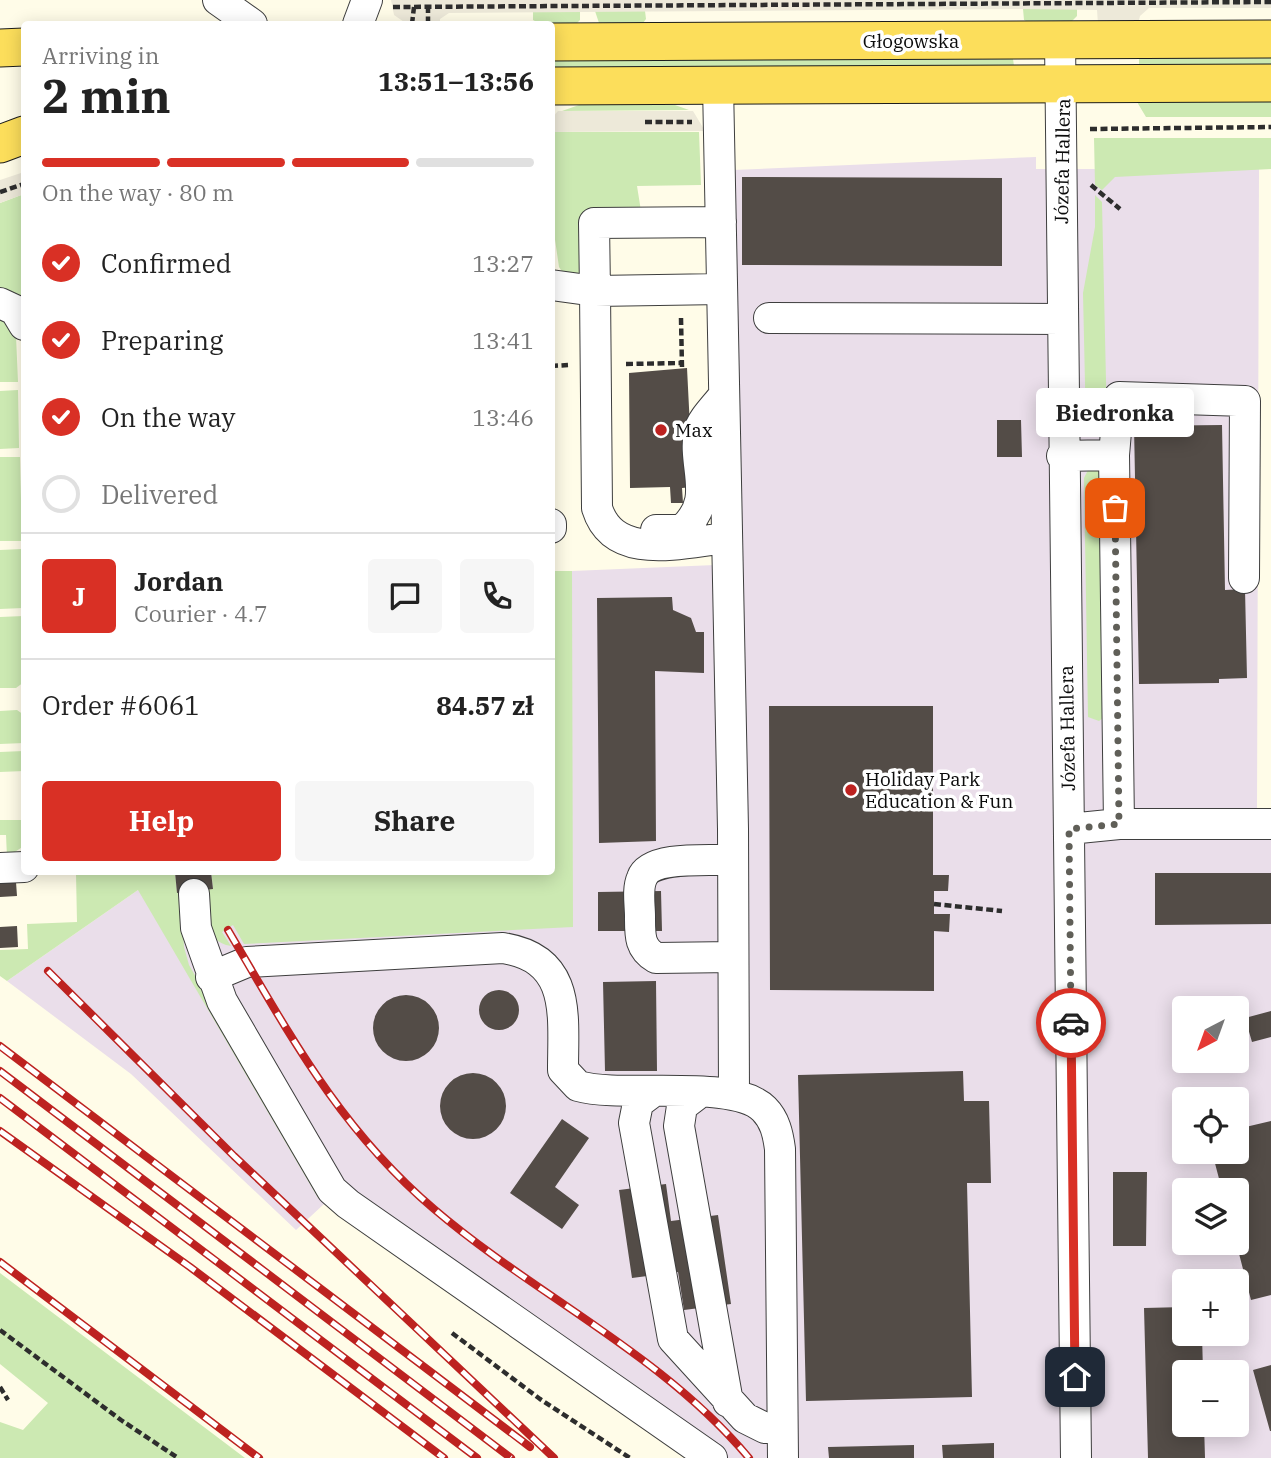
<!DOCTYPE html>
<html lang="en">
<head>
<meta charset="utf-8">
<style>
	body { margin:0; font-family:"IBM Plex Serif",serif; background:#f6f6f6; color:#222; height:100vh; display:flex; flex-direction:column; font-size:26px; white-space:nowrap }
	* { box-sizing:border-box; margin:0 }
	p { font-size:23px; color:#767676 }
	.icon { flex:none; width:38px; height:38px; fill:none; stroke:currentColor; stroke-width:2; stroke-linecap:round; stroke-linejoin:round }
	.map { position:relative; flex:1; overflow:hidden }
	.sheet { position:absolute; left:21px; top:21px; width:534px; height:854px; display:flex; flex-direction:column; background:#fff; border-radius:7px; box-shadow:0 4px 18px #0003 }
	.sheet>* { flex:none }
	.needle { width:46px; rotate:221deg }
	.buttons { position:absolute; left:1172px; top:996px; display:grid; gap:14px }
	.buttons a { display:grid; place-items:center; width:77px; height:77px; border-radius:7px; background:#fff; box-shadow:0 4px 18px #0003; font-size:35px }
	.pin { position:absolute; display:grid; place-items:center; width:60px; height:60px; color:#fff; margin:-30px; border-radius:14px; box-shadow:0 4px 10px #0006 }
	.courier { position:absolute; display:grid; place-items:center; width:70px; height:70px; margin:-35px; border:5px solid #d93025; border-radius:50%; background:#fff; color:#222; box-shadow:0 2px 9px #0007 }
	.bubble { position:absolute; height:49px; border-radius:7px; background:#fff; box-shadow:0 4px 18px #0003; font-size:23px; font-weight:800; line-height:49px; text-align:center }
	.headline em { font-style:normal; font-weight:800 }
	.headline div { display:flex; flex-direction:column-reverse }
	.headline { display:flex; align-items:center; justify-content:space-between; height:119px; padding:0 21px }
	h1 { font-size:46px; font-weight:800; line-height:52px }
	.bar { display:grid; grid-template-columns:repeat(4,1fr); gap:10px 7px; align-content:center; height:84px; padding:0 21px }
	.bar i { height:9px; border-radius:5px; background:#e0e0e0 }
	.bar .current { background:#d93025 }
	.bar p { grid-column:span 4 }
	.line { display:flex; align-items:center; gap:18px; padding:0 21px; border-top:2px solid #e0e0e0 }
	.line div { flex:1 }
	.round { display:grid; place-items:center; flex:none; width:74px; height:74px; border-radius:7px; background:#f6f6f6 }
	ol { padding:0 21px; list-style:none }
	li { display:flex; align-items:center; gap:21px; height:77px }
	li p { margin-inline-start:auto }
	li .icon { padding:7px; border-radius:50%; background:#d93025; color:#fff; stroke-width:4 }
	li:last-child { color:#767676 }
	li i { width:38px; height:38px; border:4px solid #e0e0e0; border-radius:50% }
	.primary-button { display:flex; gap:14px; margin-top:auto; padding:14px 21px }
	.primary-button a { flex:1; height:80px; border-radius:7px; background:#d93025; color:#fff; font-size:28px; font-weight:800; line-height:80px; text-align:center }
	.primary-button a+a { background:#f6f6f6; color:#222 }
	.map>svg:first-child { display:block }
</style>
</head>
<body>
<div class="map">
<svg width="1271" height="1458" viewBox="0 0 1271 1458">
	<rect width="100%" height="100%" fill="#fffce8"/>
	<path fill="#eadeea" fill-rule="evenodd" d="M1036 157V169H1259L1257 811H1271V1458H688L324 1204 296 1230 131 1074 7 981 138 890V872H243L572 927V571L739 564 733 170ZM1185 1008H1237V1060H1185ZM1185 1099H1237V1152H1185ZM1185 1190H1237V1242H1185ZM1185 1281H1237V1334H1185ZM1185 1372H1237V1424H1185Z"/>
	<path fill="#cce9b2" d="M1023 9H1077V16L1072 21 1028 22 1024 20Z
		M533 11H580V20L577 23 540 24 533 20Z
		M595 11H645L646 19 643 23H599Z
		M1139 58H1271V64L1139 65Z
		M1013 59 1014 66 551 67V60Z
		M1137 102H1271V117H1146Z
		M579 105H675L689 110 562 111Z
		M551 132H699L701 185 637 186 641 211 584 212 582 270 573 277 563 273 559 267 551 212Z
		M1094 138H1271V169L1115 177 1102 190 1095 185Z
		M24 194V303L0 292V203Z
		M1095 195 1102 202 1107 425 1095 432 1086 429 1083 293 1095 227Z
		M0 315 16 336 18 382H0Z
		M18 390 19 448 0 449V391Z
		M0 457H20L22 541H0Z
		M1099 469 1105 473 1107 715 1099 721 1088 717 1084 478 1088 470Z
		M22 549 23 608 0 609V550Z
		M551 571H572L573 927 244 944 233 925 222 932 231 946C203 942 207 912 205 890L213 888 211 872H551Z
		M24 616V682L16 688H0V617Z
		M17 710 24 715V743L0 744V711Z
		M24 751V771L0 772V752Z
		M0 820H24V846L7 857 6 835H0Z
		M87 872H175L177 892H181L184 947 189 965 315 1182 688 1458 318 1198 138 890 7 981 0 976V950L28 949 27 924 77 922 76 874Z
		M0 1273 245 1458H0V1422L23 1430 48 1403 0 1364Z"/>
	<path fill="#ede9d9" d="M391 0H1271V8H1149L1140 16 1138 24H1098L1097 10 1023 9 449 13 440 19V24H407L394 15Z
		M558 111H693L705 131 551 132V119Z
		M24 172V194L0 203V180Z"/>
	<path fill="#534c47" d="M742 177 1002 178V266L742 265Z
		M687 368 693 487 682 488 683 503H671L670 487 630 488 629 373Z
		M997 420H1021L1022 457H997Z
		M1222 425 1225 590 1245 589 1247 678 1219 679V683L1139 684 1134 426Z
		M672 597 673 610 691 618 696 632H704V673L655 671 656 841 599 843 597 598Z
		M769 706H933V875H949L948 891H934V914H950L949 932 934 931V991L770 990Z
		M175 872H211L213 889 177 893Z
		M1155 873H1271V924L1155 925Z
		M16 882 17 896 0 897V883Z
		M661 891 662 931H598V892Z
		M17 926 18 947 0 948V927Z
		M656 981 657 1071H605L603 982Z
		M479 1010a20 20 0 1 1 40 0a20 20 0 1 1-40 0Z
		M373 1028a33 33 0 1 1 66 0a33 33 0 1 1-66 0Z
		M1185 1009V1047H1184L1174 1012Z
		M1271 1011V1037L1252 1042 1245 1018Z
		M963 1071 964 1101H989L991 1183H967L972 1397 806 1401 798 1075Z
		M440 1106a33 33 0 1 1 66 0a33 33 0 1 1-66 0Z
		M562 1119 589 1138 555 1187 579 1205 562 1229 510 1193Z
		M1271 1121V1295L1251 1300 1236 1242 1237 1190H1222L1212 1152H1237V1129Z
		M1113 1172H1147L1146 1246H1113Z
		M666 1184 671 1221 718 1215 731 1304 684 1310 678 1272 632 1278 619 1190Z
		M1185 1307V1334H1202L1203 1372H1185V1424H1204L1205 1458H1148L1144 1308Z
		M1271 1365V1431H1270L1253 1370Z
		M994 1443V1458H943L942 1445Z
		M914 1445V1458H829L828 1447Z"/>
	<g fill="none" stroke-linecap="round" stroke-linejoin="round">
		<g stroke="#3e3e3e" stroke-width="32">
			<path id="minor" d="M218 0 252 24
				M358 24 367 0
				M1060 40 1076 1458
				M718 85 733 829 734 1095
				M721 222 594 223 595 291 722 289
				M551 285 595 291 597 508C614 563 684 542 727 538
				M0 303 15 310 24 325
				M769 318 1062 319
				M1114 455 1119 397 1245 401 1244 578
				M1062 456 1114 455 1119 824
				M551 524V528
				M656 530H682C717 499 692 469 699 431 701 420 717 405 724 395
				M1069 829 1119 824H1271
				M733 860C711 861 650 855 642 878 637 889 640 905 640 916 640 935 639 948 656 958L733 957
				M0 868 24 867
				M194 894 196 928 222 1001 332 1190 348 1204 712 1458
				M211 977 247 962 503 948C572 959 563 1015 563 1070L578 1086C623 1099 734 1078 764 1109 775 1120 778 1134 780 1149L783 1458
				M654 1091 638 1103 634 1123 673 1339 745 1418 765 1428 780 1427
				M699 1093 682 1106 679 1126 728 1402"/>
		</g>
		<g stroke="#1c1c1c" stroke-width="39">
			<path id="major" d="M551 42 1271 39
				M0 48 24 47
				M551 86 1271 83
				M0 144 24 135"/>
		</g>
		<path stroke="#2d2d2d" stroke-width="4.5" stroke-dasharray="7 3.5" stroke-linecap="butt" d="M428 6V24
			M393 7 1271 2
			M412 24 414 7
			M645 122H692
			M1090 129 1271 127
			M1091 185 1120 209
			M0 192 24 184
			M681 318 682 368
			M626 364 682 363
			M551 366 568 365
			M934 904 1002 911
			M0 1330 121 1420 178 1458
			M452 1333 540 1399 630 1458
			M0 1387 8 1400"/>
		<use href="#minor" stroke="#fff" stroke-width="30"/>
		<use href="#major" stroke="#fcde5b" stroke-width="37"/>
		<g stroke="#bd2220" stroke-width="8">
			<path id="rail" d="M228 930C290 1035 339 1128 434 1209 536 1296 662 1354 749 1458
				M48 971 234 1156 554 1458
				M0 1046 530 1447
				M0 1071 511 1458
				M0 1098 477 1458
				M0 1131 190 1267 444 1458
				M0 1262 259 1458"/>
		</g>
		<use href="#rail" stroke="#fff" stroke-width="5" stroke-dasharray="16" stroke-linecap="butt"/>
	</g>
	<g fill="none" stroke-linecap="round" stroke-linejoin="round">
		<path stroke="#605f58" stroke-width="7" stroke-dasharray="0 12.6" d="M1071 1023 1069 829 1119 824 1115 508"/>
		<path stroke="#d93025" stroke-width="9" d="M1071 1023 1075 1377"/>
	</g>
	<g fill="#bd2220" stroke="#fff" stroke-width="2.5">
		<circle cx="661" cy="430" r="7"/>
		<circle cx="851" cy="790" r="7"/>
	</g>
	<g text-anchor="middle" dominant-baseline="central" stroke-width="7" stroke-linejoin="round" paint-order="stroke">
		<g font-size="19" fill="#0b0b0b" stroke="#fff">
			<text x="911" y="41">Głogowska</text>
			<text transform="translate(1062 161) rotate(-89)">Józefa Hallera</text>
			<text transform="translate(1067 728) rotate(-91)">Józefa Hallera</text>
		</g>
		<g font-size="19" fill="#0b0b0b" stroke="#fff" text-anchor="start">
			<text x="675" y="430">Max</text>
			<text x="865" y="779">Holiday Park<tspan x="865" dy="22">Education &amp; Fun</tspan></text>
		</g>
	</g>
</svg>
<div class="buttons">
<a><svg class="needle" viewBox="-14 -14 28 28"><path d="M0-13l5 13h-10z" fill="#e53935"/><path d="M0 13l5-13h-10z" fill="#767676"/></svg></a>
<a><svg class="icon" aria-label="locate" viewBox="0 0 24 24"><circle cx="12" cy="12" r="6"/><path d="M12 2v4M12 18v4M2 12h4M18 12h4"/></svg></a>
<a><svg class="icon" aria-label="layers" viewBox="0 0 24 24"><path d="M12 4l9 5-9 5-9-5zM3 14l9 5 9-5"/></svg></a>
<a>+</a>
<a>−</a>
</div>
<div class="pin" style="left:1115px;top:508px;background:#ea580c"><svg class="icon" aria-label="bag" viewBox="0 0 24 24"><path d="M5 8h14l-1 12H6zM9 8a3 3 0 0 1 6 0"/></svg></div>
<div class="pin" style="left:1075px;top:1377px;background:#1f2937"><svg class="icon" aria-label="home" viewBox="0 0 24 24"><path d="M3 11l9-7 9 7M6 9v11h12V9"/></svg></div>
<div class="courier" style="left:1071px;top:1023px"><svg class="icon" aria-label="car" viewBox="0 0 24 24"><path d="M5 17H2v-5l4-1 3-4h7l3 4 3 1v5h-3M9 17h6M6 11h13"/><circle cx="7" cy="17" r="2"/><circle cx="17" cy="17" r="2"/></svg></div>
<div class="bubble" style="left:1036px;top:388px;width:158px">Biedronka</div>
<section class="sheet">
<div class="headline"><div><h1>2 min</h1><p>Arriving in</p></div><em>13:51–13:56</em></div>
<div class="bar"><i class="current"></i><i class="current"></i><i class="current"></i><i></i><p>On the way · 80 m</p></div>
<ol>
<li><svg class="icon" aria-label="check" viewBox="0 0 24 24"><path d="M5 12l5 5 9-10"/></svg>Confirmed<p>13:27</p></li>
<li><svg class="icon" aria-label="check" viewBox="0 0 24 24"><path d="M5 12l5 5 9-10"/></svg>Preparing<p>13:41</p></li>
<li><svg class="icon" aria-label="check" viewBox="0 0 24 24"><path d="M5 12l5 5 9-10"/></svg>On the way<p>13:46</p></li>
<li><i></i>Delivered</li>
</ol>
<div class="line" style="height:126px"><b class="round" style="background:#d93025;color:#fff">J</b><div><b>Jordan</b><p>Courier · 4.7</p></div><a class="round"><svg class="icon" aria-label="chat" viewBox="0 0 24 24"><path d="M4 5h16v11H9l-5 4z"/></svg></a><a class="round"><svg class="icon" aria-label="phone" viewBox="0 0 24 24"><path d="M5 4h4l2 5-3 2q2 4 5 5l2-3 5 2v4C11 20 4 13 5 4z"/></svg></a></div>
<div class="line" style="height:91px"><div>Order #6061</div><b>84.57 zł</b></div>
<div class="primary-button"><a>Help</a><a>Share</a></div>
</section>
</div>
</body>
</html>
